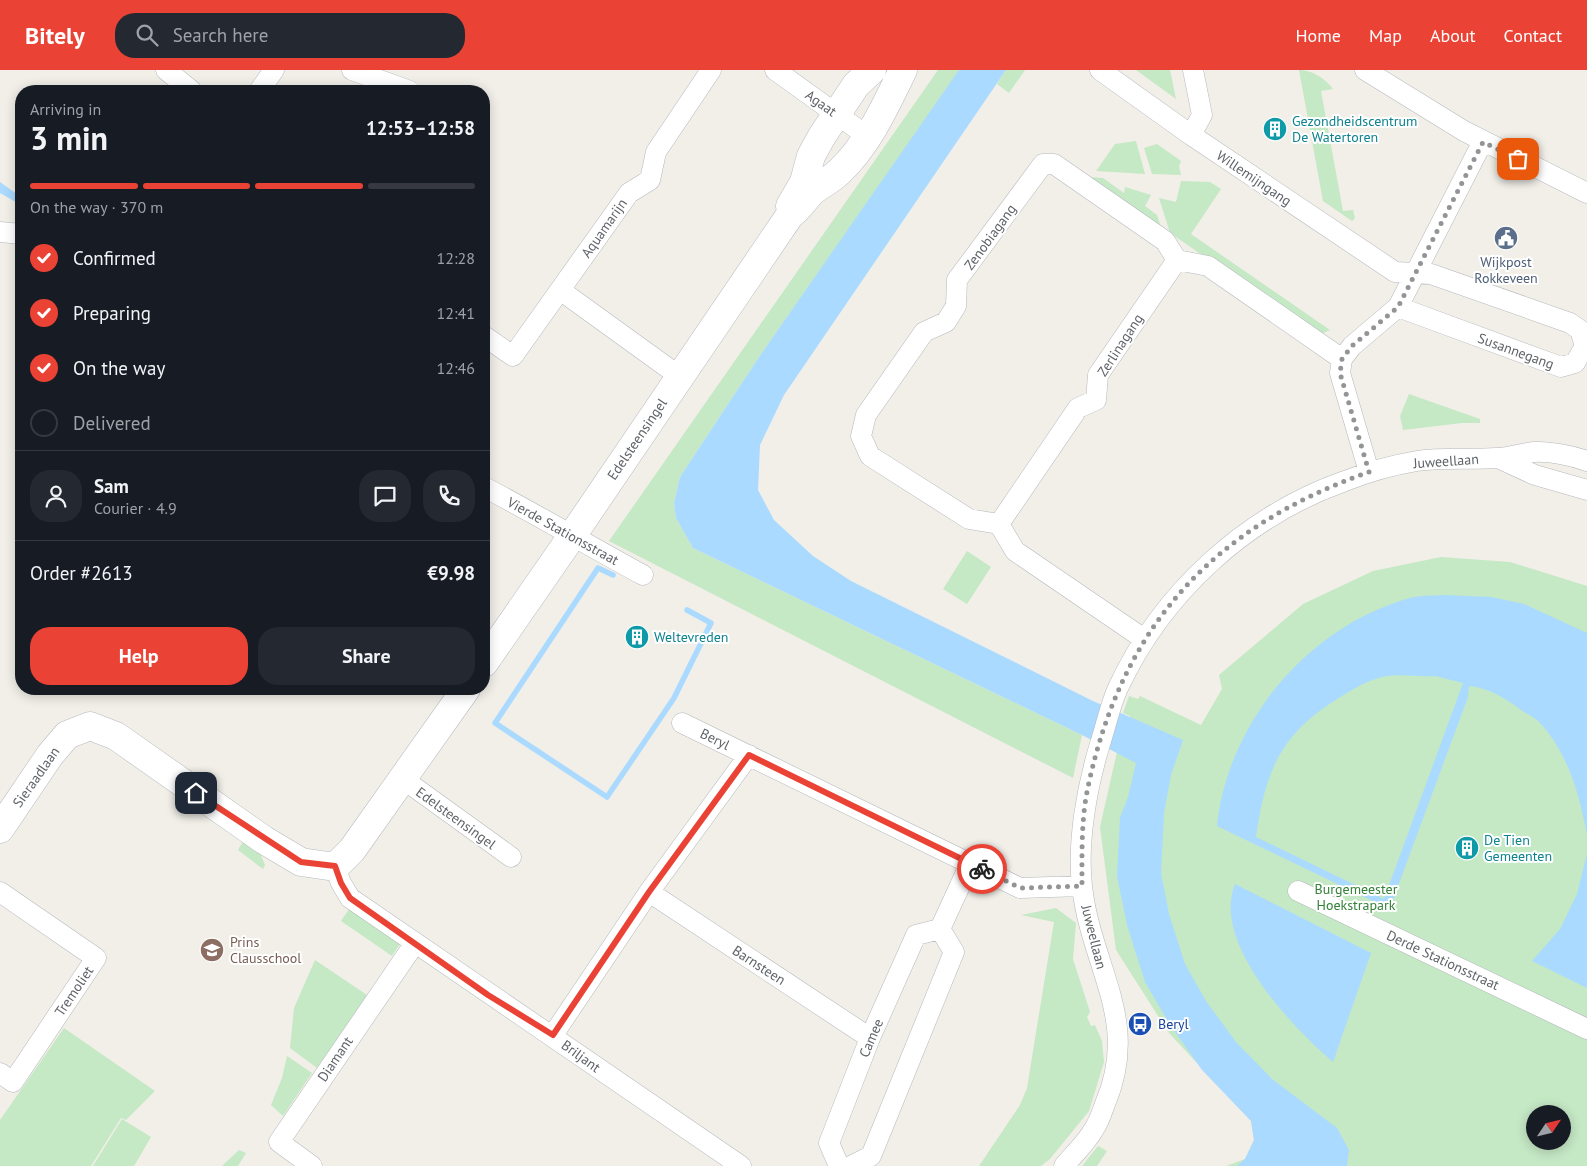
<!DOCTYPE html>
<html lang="en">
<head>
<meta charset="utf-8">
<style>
	body { margin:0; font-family:"PT Sans",sans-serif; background:#242831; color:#f1f3f6; height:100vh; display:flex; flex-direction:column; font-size:19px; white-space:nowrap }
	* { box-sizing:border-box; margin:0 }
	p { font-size:16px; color:#9ea1a6 }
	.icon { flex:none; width:28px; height:28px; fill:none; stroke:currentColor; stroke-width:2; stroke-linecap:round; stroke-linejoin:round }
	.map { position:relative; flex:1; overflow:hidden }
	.panel { position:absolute; left:15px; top:15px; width:475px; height:610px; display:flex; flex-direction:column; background:#171b24; border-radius:20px; box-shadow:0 2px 12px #0003 }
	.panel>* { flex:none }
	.needle { width:32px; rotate:55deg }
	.tools { position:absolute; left:1526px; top:1035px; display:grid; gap:10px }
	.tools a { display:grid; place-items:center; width:45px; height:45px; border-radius:50%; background:#171b24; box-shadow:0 2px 12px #0003; font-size:25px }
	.pin { position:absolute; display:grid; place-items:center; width:42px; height:42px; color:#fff; margin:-21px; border-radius:10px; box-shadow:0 2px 8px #0006 }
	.courier { position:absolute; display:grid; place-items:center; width:50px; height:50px; margin:-25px; border:4px solid #ea4335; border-radius:50%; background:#fff; color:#222; box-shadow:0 1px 6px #0007 }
	.overview em { font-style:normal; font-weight:600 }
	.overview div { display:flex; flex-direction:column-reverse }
	.overview { display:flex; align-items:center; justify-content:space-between; height:85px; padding:0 15px }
	h1 { font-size:32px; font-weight:600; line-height:38px }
	.bar { display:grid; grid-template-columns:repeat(4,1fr); gap:8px 5px; align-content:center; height:60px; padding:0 15px }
	.bar i { height:6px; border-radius:4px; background:#363941 }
	.bar .on { background:#ea4335 }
	.bar p { grid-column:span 4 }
	.line { display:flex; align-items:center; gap:12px; padding:0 15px; border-top:1px solid #363941 }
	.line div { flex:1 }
	.round { display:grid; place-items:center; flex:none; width:52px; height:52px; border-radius:20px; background:#242831 }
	ol { padding:0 15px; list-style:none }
	li { display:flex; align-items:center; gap:15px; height:55px }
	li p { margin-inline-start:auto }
	li .icon { padding:5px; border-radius:50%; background:#ea4335; color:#fff; stroke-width:4 }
	li:last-child { color:#9ea1a6 }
	li i { width:28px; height:28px; border:2px solid #363941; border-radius:50% }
	.cta { display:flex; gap:10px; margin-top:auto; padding:10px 15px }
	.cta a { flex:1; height:58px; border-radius:20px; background:#ea4335; color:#fff; font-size:20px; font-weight:600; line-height:58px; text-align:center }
	.cta a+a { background:#242831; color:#f1f3f6 }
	header { display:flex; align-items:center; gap:30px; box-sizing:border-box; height:70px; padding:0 25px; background:#ea4335; color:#fff }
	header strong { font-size:24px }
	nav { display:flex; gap:28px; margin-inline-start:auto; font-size:18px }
	.search { width:350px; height:45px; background:#242831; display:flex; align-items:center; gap:12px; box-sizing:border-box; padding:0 18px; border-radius:20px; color:#9ea1a6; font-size:19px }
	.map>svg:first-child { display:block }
</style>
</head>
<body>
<header>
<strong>Bitely</strong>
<div class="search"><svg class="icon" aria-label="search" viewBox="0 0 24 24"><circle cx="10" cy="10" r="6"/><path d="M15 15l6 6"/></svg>Search here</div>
<nav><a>Home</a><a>Map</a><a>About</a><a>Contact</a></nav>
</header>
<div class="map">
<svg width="1587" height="1096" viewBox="0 0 1587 1096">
	<rect width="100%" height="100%" fill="#f1efe8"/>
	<path fill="#c5e8c5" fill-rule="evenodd" d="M938 0H960L759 287 680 407 674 433 676 448 693 478 1082 665 1073 708 609 471Z
		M1006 0H1025L1009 23 997 14Z
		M1136 0H1170L1176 29Z
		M1299 0C1312 0 1325 8 1333 19L1321 21 1343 141 1353 140 1355 148 1352 151 1323 131Z
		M1136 71 1145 104 1096 101 1115 74Z
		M1157 74 1181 91 1179 96 1181 105 1152 104 1144 78Z
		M1089 107 1103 108 1124 123 1125 117 1151 125 1145 136 1157 145 1161 157Z
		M1181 111 1210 112 1221 119 1191 164 1330 260 1319 265 1170 163 1159 128 1176 132Z
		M1409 324 1480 349V353H1462L1403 360 1400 346Z
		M967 481 991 497 967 534 943 519Z
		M1441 487 1510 492 1587 516V1096H1226L1245 1089 1254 1070 1251 1051 1169 963 1116 880 1100 757 1119 673 1130 646 1123 643 1129 626 1138 629 1140 626 1201 655 1222 619 1219 605 1303 534 1373 501ZM1535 1044H1562V1071H1535Z
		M245 768 258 778 265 795 263 799 238 780Z
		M1056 838 1076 853 1073 889 1090 942 1087 947 1091 956 1095 955 1102 971 1104 992 1089 1041 1050 1089 1041 1096H979L1020 1035 1027 1018 1054 852 1021 845Z
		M349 839 400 874 392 886 341 851Z
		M315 890 367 925 317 998 290 978 294 938Z
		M64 958 155 1021 126 1050 121 1048 91 1096H0V1050Z
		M287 986 312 1003 283 1046 271 1035 282 1008Z
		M122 1049 151 1067 134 1096H93Z
		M1098 1076 1107 1081 1097 1096H1082Z
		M239 1080 246 1083 238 1096H222Z"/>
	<path fill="#aadaff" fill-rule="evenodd" d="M959 0H1006L784 325 760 375 758 420 774 450 813 486 851 511 1093 631 1183 670 1171 705 1164 743 1161 803 1169 844 1185 894 1206 931 1236 972 1272 1009 1337 1058 1349 1080 1347 1096H1237L1245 1089 1254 1070 1251 1051 1202 1000 1170 955 1145 912 1127 855 1117 806 1120 748 1128 727 1136 693 1082 665 693 478 676 448 674 433 680 407 759 287Z
		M0 112 21 127V135L0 123Z
		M1445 525 1491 527 1524 534 1587 563V765C1580 726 1568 683 1540 653 1535 647 1526 644 1521 640 1505 628 1489 618 1469 616L1468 627 1391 835H1381L1217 756C1228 651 1309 556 1410 528 1421 525 1434 526 1445 525ZM1435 606 1463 613 1384 829 1256 767C1265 702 1280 665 1337 629 1351 620 1366 611 1382 607 1397 603 1418 607 1435 606Z
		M1587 784V918L1532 891 1560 859 1577 824Z
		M1235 814 1371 883 1333 992C1292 957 1211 872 1235 814Z"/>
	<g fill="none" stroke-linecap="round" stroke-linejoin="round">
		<path stroke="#aadaff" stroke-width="5.5" d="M613 505 598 498 495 653 607 727 674 628 711 553 687 540"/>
		<g stroke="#b5b8bc" stroke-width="21">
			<path id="street" d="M166 0 192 21
				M352 0 410 21
				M775 0 867 66
				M1100 0 1191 65 1395 202 1431 204 1570 253 1580 260 1585 276 1575 293 1561 297 1398 237
				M1365 0 1464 61 1587 123
				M259 21 274 0
				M1191 65 1202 45 1193 0
				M0 162 21 164
				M1177 190 1208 196 1342 289
				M560 220 679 306
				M484 266 513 286 629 123 650 110 656 82 711 0
				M1498 388 1535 405 1587 420
				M1369 402 1340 303 1342 289 1352 276 1398 237 1483 71
				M484 417C538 445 589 476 643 505
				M999 454 1078 338 1096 330 1098 305 1177 190
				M1144 569 1015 481 999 454 969 449 870 386 861 366 866 345 924 262 946 252 956 236 957 210 1043 94H1054L1165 171 1177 190
				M682 653 1020 818 1082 816
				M403 709 511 787
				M335 797 341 813 350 828 741 1096
				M1298 821 1587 959
				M0 822 96 888 13 1012 0 1003
				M649 822 870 968
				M940 859 970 794
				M553 965 649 822 749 685
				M312 1096 279 1072 415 873
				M839 1096 829 1073 870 968 916 865 940 859
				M851 1096 871 1086 954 882 940 859
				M1064 1096C1074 1084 1087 1072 1094 1059 1099 1052 1102 1042 1105 1034 1141 950 1091 898 1082 816 1077 771 1087 717 1100 674 1106 656 1110 635 1118 618 1162 523 1246 446 1345 411 1368 402 1393 395 1417 391 1444 387 1471 390 1497 388 1510 388 1522 383 1534 382 1550 381 1573 386 1587 391"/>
		</g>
		<g stroke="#b6babf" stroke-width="29">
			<path id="secondary" d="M790 136 804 112 811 86 822 66 856 15 872 0
				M484 593 572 466 790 145C800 138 805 128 814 120 822 114 832 109 839 102 868 75 886 35 903 0
				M0 759 50 685 67 665 90 656 116 666 264 770 301 792 335 797 352 780 466 619"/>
		</g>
		<use href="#street" stroke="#fff" stroke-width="20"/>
		<use href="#secondary" stroke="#fff" stroke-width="28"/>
	</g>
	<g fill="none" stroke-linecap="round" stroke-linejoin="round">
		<path stroke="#929495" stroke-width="5" stroke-dasharray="0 9" d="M982 799 1020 818 1082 816C1082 784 1081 749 1088 717 1122 556 1213 457 1369 402L1340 303 1342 289 1352 276 1398 237 1483 72 1518 89"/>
		<path stroke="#ea4335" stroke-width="6" d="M196 723 301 792 335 796 341 813 350 828 488 925 553 965 649 822 749 685 982 799"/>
	</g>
	<defs>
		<g id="building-disc" transform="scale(1.25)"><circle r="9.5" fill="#0f9aa8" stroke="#fff"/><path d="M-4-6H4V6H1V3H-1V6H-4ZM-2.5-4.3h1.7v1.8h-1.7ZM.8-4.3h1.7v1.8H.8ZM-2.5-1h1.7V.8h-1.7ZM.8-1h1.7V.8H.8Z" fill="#fff"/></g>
		<g id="civic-disc" transform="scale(1.25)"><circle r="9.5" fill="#5c6f8a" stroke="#fff"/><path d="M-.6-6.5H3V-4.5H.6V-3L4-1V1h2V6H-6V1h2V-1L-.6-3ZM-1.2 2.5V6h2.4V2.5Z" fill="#fff"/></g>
		<g id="school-disc" transform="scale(1.25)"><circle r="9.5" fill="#8d6e63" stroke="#fff"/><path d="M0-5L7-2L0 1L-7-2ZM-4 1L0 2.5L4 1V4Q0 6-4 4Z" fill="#fff"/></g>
		<g id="bus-disc" transform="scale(1.25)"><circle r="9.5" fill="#1a4fb4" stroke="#fff"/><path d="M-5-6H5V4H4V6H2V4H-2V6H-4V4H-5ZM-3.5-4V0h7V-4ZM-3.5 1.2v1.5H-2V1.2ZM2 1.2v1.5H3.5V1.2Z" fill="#fff"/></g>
	</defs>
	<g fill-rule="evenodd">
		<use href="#building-disc" x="1275" y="59"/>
		<use href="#civic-disc" x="1506" y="168"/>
		<use href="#building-disc" x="637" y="567"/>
		<use href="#building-disc" x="1467" y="778"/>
		<use href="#school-disc" x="212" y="880"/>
		<use href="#bus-disc" x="1140" y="954"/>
	</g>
	<g text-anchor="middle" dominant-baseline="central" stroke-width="4" stroke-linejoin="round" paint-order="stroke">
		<g font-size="14" fill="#5f6368" stroke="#fff">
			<text transform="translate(821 33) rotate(35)">Agaat</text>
			<text transform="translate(1254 108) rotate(34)">Willemijngang</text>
			<text transform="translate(604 158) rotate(-55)">Aquamarijn</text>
			<text transform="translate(990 167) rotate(-54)">Zenobiagang</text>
			<text transform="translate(1120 275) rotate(-57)">Zerlinagang</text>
			<text transform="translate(1516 281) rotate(20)">Susannegang</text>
			<text transform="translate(637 369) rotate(-56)">Edelsteensingel</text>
			<text transform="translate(1446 391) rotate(-4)">Juweellaan</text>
			<text transform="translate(563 461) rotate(29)">Vierde Stationsstraat</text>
			<text transform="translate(715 669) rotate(26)">Beryl</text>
			<text transform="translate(36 707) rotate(-55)">Sieraadlaan</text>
			<text transform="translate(456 748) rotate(36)">Edelsteensingel</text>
			<text transform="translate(1094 867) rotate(76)">Juweellaan</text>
			<text transform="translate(1443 890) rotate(25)">Derde Stationsstraat</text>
			<text transform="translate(759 895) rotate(33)">Barnsteen</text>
			<text transform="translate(74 921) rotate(-56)">Tremoliet</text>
			<text transform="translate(871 968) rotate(-67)">Camee</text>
			<text transform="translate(581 986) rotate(36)">Briljant</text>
			<text transform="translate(335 989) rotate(-56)">Diamant</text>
		</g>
		<g font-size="14" fill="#0d838f" stroke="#fff" text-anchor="start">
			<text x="1292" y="51">Gezondheidscentrum<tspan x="1292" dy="16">De Watertoren</tspan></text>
			<text x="654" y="567">Weltevreden</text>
			<text x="1484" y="770">De Tien<tspan x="1484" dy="16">Gemeenten</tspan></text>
		</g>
		<g font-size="14" fill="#4e5e75" stroke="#fff">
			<text x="1506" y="192">Wijkpost<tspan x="1506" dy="16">Rokkeveen</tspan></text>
		</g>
		<g font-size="14" fill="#348238" stroke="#fff">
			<text x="1356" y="819">Burgemeester<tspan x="1356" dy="16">Hoekstrapark</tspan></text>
		</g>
		<g font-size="14" fill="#785e54" stroke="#fff" text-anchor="start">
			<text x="230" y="872">Prins<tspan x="230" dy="16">Clausschool</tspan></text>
		</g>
		<g font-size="14" fill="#164399" stroke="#fff" text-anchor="start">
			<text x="1158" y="954">Beryl</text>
		</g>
	</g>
</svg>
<div class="tools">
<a><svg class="needle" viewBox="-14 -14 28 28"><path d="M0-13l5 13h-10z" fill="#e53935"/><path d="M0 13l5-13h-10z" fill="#9ea1a6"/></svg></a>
</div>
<div class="pin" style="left:1518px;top:89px;background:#ea580c"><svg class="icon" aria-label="bag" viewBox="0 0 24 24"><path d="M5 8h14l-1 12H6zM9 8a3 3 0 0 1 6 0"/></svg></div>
<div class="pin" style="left:196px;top:723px;background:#1f2937"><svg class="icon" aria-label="home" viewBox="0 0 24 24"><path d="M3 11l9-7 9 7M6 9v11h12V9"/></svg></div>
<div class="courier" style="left:982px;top:799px"><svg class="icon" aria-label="bike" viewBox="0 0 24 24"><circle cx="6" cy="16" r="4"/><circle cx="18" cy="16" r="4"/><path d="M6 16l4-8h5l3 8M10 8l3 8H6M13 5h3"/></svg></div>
<section class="panel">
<div class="overview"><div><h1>3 min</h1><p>Arriving in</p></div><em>12:53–12:58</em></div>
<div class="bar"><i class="on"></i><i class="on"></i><i class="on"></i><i></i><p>On the way · 370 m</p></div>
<ol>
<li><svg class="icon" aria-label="check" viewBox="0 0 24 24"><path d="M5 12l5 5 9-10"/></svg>Confirmed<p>12:28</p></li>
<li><svg class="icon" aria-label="check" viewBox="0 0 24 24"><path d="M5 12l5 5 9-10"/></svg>Preparing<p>12:41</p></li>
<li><svg class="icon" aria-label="check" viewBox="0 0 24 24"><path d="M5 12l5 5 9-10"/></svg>On the way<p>12:46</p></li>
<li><i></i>Delivered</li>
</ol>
<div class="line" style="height:90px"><a class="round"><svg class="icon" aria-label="person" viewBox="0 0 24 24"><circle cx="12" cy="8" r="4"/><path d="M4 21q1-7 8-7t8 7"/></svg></a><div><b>Sam</b><p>Courier · 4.9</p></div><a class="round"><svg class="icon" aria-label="chat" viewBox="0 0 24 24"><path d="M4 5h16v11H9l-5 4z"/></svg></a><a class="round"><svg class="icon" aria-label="phone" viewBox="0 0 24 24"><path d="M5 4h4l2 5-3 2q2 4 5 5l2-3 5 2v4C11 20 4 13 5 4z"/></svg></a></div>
<div class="line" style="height:65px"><div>Order #2613</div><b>€9.98</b></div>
<div class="cta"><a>Help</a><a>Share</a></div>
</section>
</div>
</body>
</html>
